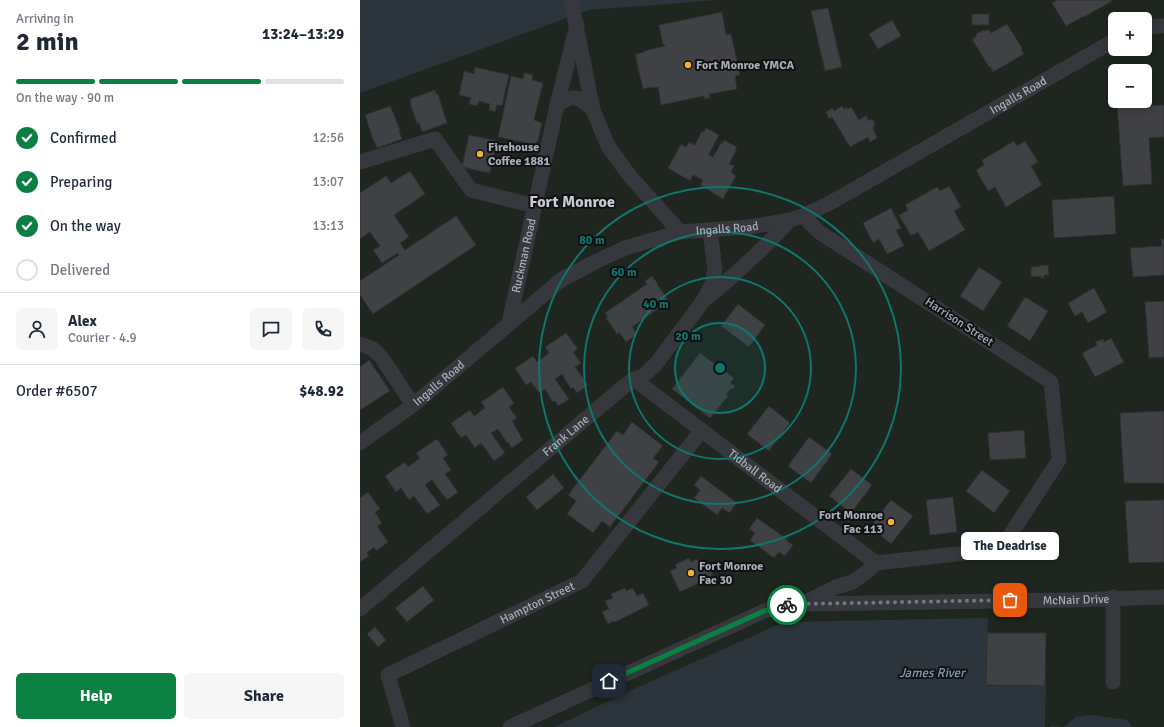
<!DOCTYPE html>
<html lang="en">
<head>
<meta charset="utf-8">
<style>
	body { margin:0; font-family:Signika,sans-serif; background:#f6f6f7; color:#1f2937; height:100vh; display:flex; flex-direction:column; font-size:15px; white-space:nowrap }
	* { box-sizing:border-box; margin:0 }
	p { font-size:13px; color:#747a83 }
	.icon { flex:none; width:22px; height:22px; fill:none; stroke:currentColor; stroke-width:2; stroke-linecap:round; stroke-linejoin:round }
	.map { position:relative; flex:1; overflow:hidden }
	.drawer { display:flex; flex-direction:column; background:#fff; width:360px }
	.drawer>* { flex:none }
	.fabs { position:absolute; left:748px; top:12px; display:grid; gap:8px }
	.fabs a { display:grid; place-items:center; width:44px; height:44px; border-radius:6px; background:#fff; box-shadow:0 2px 10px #0003; font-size:20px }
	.pin { position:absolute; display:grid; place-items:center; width:34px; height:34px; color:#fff; margin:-17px; border-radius:8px; box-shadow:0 2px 6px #0006 }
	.courier { position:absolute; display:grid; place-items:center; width:40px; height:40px; margin:-20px; border:3px solid #0b8043; border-radius:50%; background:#fff; color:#222; box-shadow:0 1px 5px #0007 }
	.bubble { position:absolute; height:28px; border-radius:6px; background:#fff; box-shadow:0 2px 10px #0003; font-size:13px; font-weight:800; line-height:28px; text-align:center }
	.summary em { font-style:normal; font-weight:800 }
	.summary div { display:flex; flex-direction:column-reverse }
	.summary { display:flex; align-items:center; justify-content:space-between; height:68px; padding:0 16px }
	h1 { font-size:26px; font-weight:800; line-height:30px }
	.bar { display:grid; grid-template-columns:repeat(4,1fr); gap:6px 4px; align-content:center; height:48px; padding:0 16px }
	.bar i { height:5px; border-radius:3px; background:#e0e1e3 }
	.bar .on { background:#0b8043 }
	.bar p { grid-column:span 4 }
	.line { display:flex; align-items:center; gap:10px; padding:0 16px; border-top:1px solid #e0e1e3 }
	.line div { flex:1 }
	.round { display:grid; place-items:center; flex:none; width:42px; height:42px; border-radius:6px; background:#f6f6f7 }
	ol { padding:0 16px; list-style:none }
	li { display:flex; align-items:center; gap:12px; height:44px }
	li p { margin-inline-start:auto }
	li .icon { padding:4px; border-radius:50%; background:#0b8043; color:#fff; stroke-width:4 }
	li:last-child { color:#747a83 }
	li i { width:22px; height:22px; border:2px solid #e0e1e3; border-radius:50% }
	.button { display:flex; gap:8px; margin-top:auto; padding:8px 16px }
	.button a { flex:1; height:46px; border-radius:6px; background:#0b8043; color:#fff; font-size:16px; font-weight:800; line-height:46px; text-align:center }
	.button a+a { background:#f6f6f7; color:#1f2937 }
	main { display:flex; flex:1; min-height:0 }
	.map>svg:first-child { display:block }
</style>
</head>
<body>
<main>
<section class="drawer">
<div class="summary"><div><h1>2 min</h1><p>Arriving in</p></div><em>13:24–13:29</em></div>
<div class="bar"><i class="on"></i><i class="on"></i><i class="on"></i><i></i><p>On the way · 90 m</p></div>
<ol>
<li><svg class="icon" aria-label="check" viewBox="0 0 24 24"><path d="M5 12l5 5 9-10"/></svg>Confirmed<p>12:56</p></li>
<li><svg class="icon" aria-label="check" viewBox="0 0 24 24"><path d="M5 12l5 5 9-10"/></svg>Preparing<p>13:07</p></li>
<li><svg class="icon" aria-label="check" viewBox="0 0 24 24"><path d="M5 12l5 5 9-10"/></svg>On the way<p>13:13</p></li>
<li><i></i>Delivered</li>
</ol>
<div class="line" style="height:72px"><a class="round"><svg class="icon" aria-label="person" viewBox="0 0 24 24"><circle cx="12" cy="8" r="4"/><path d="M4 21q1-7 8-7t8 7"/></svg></a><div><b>Alex</b><p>Courier · 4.9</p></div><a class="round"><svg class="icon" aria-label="chat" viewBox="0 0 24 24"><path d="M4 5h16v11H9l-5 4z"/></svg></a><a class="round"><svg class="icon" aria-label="phone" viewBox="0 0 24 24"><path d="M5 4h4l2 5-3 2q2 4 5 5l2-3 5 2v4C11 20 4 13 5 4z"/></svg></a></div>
<div class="line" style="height:52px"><div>Order #6507</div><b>$48.92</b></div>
<div class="button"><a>Help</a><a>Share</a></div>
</section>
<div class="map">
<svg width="804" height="727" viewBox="0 0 804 727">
	<rect width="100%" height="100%" fill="#161618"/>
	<path fill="#1e261f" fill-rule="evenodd" d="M0 0H804V727H772L716 717 703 727H685L686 686H627L628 618 431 727H0ZM755 19H785V49H755ZM755 71H785V101H755Z"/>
	<path fill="#2c353c" d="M0 0H359L229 10 0 93Z
		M628 618 627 686H686L685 727H194L276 688 424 622Z
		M731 715 767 720 773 727H688L692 726 703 727 716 717Z"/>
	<path fill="#404145" stroke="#303034" d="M697 0H752V1L724 17V16L706 26 692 3Z
		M468 8 482 67 465 71 451 11Z
		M362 12 366 35 371 34 380 75 375 76 377 89 349 94 350 98 344 99V96L301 105 298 87 292 88 291 87 283 89 275 54 285 52 284 51 305 46V45H303L299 25Z
		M612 14H629V25H612Z
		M532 20 541 36 518 49 509 34Z
		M647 24 662 48 661 49 664 54 633 72 630 66 629 67 612 39 617 36 616 34 624 30 625 31 628 29 631 33Z
		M115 67 149 75 142 106 137 105 135 112 129 110 130 104 119 101 117 106 109 104 111 98 99 95 104 71 114 74Z
		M164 73 173 75 172 80 183 83 174 120 182 123 178 141H177L176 145 138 137 151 76 163 79Z
		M75 90 76 94H78L87 123 62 132 59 123 57 124 50 103H51L50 99Z
		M786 102 787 106 804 105V137L789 138 792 184 763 186 757 104Z
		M30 106 32 110 40 130 39 131 42 139 17 148 14 140H13L5 115Z
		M482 106 484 109 487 107V109L491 107 499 120 506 115 508 120H513L515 124 513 128 517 138 510 142 508 137 490 147 472 117 469 119 466 112 472 108 474 111Z
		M346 128 359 135 349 154 353 157 361 143H363L364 140 377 147 375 150 376 151 369 164 374 166 371 172 376 176 363 199 340 185 343 180 333 175 330 181 308 168 321 144 326 147 329 142 335 145 342 131 344 132Z
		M109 135 137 141 130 173 102 167Z
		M654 141 657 146 665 141 678 162 671 166 682 185 646 207 635 187 628 191 616 170 624 165 622 160Z
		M50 171 65 194 34 215 49 237 40 243 45 250 96 216 116 245 13 314 0 295V281L39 255 38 253 22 263 13 250 20 246 10 232 0 239V193L26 176 31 183Z
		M589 186 601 207 594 211 605 230 569 251 558 232 551 236 539 215 548 210 545 205 577 187 580 191Z
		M754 196 756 234 694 238 692 200Z
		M531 208 541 228 536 230 544 246 527 254 519 239 513 243 503 223Z
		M801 239H804V275L773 277 770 248 802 246Z
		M688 265 689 275H684V278H681V276L671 277V267Z
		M619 267 642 282 623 311 600 296Z
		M292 276 298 284H297L310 303 303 308 302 306 272 327 277 334 266 342 259 332 257 334 246 318 248 317 245 313 287 284 285 281Z
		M734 288 747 312 728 323 722 312 715 316 708 303Z
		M665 297 688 311 670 341 647 326Z
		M804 301V357L789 358 785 302Z
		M378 304 405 325 389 347 361 326Z
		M206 333 218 349 213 352 221 363 215 367 228 385 217 393 213 387 211 389 202 374 195 379 209 399 198 406 195 401 193 402 185 389 179 393 171 382 166 385 155 368 173 356 177 362 189 353 185 347Z
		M751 338 764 362 735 377 722 353 737 345 735 342 743 339 744 342Z
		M340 353 374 378 370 383 375 386 372 390 371 388 366 395 368 396 350 418 312 389Z
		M9 360 30 391 0 410V367Z
		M143 387 154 403 149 407 157 418 152 421 163 440 152 448 148 442 147 443 138 429 131 433 145 453 134 461 121 443 115 448 106 435 101 438 91 423 110 410 114 416 125 408 121 402Z
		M409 406 430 423 409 451 387 434Z
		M804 411V483H764L760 413Z
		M272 422 303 446 293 458 299 462 250 527 242 521 233 533 207 514 216 501 208 495 257 431 263 435Z
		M664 430 666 458 630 460 628 433Z
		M449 437 472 454 451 483 428 466Z
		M77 439 88 455 83 458 91 470 85 474 98 492 87 500 72 480 65 485 80 505 67 514 54 496 49 500 41 488 36 492 25 476 45 462 48 467 60 458 56 453Z
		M491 469 512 485 491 513 469 496Z
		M622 470 650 491 634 513 606 491Z
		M193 474 204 488 177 510 166 497Z
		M341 476 377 503 369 513 362 508 357 515 334 498 340 490 334 485Z
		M8 492 20 509 15 512 22 523 17 526 28 542 16 551 14 547 7 553 9 556 0 562V498Z
		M593 497 597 532 570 535 566 500Z
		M531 500 553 516 531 544 510 527Z
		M804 500V562L769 563 765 501Z
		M397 518 428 540 427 541 433 545 425 556 419 552 414 558 390 540 395 533 389 529Z
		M329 558 331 562 337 559 341 566 347 563 353 575 346 578 347 579 320 592 310 571 317 568 315 565Z
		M63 586 74 600 47 622 35 608Z
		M265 588 266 591 273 588 277 596 283 593 289 605 255 622 254 621 248 624 242 612 249 609 245 601 253 598 251 594Z
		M15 627 26 640 18 647 7 634Z
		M627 633H686L685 686 626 685Z"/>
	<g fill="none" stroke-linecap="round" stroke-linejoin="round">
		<g stroke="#37383d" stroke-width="15">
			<path d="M211 0 233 110 248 146 269 175 320 232"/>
			<path d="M785 28 799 26H804"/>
			<path d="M197 105C215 93 219 97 233 110"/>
			<path d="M0 162 75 139 111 190 175 206"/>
			<path d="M347 298C376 274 404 248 430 220"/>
			<path id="s1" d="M149 323 197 105 217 25"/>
			<path d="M0 344 13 349 22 358 53 405"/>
			<path id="s2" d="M274 379 516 563"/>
			<path id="s3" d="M0 443 53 405 201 280 237 261 265 248 320 232 389 227 430 220 443 216 470 203 755 40"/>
			<path d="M753 597V682"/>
			<path d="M442 604 476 587 492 582 503 575 516 563 641 549 699 460 691 382 459 232 443 216"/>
			<path id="s4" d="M0 609 261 389 274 379 283 376 296 364 343 301 352 284 355 269 350 230"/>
			<path id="s5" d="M43 727 28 675 222 581 342 430"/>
			<path id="s6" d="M150 727 404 611 423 606 442 604 709 600 804 597"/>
		</g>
	</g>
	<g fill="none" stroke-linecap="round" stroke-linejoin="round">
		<path stroke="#757880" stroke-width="4" stroke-dasharray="0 7.2" d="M427 605 442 604 650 600"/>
		<path stroke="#0b8043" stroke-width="5" d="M249 681 404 611 427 605"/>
	</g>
	<circle cx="360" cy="368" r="45" fill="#0f766e" fill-opacity=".12"/>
	<g fill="none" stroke="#0f766e" stroke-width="2">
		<circle cx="360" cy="368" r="45"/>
		<circle cx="360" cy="368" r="91"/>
		<circle cx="360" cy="368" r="136"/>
		<circle cx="360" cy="368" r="181"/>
	</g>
	<g fill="#f2b134" stroke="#111113" stroke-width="1.5">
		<circle cx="328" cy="65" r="4"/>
		<circle cx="120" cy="154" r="4"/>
		<circle cx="531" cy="522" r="4"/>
		<circle cx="331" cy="573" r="4"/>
	</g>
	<g text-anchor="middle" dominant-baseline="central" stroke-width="4" stroke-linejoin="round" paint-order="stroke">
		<g font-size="12" font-weight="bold" fill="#a8adb8" stroke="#111113" text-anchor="start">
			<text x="336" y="65">Fort Monroe YMCA</text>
			<text x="128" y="147">Firehouse<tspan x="128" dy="14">Coffee 1881</tspan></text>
			<text x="523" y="515" text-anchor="end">Fort Monroe<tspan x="523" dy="14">Fac 113</tspan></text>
			<text x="339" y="566">Fort Monroe<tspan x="339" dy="14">Fac 30</tspan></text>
		</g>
		<g font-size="12" fill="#a8adb8" stroke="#111113">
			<text stroke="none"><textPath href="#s3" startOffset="759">Ingalls Road</textPath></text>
			<text stroke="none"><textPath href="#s3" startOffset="435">Ingalls Road</textPath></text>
			<text stroke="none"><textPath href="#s1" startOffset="69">Ruckman Road</textPath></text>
			<text transform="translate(599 322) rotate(33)">Harrison Street</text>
			<text stroke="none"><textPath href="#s3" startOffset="99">Ingalls Road</textPath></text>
			<text stroke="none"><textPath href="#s4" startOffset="269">Frank Lane</textPath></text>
			<text stroke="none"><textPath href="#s2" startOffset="152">Tidball Road</textPath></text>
			<text stroke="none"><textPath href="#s6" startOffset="592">McNair Drive</textPath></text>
			<text stroke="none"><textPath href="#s5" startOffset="220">Hampton Street</textPath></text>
		</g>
		<g font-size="13" font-style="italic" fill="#7f9bb3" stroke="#111113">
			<text x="572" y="673">James River</text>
		</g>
		<g font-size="16" font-weight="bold" fill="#c9ccd4" stroke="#111113">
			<text x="212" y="202">Fort Monroe</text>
		</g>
	</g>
	<circle cx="360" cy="368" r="6" fill="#0f766e" stroke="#111113" stroke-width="2"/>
	<g font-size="12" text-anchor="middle" font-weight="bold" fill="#0f766e" stroke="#111113" stroke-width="4" stroke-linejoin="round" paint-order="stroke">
		<text x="232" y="244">80 m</text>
		<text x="264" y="276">60 m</text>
		<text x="296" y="308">40 m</text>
		<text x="328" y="340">20 m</text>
	</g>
</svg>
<div class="fabs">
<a>+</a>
<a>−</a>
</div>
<div class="pin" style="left:650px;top:600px;background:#ea580c"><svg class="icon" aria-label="bag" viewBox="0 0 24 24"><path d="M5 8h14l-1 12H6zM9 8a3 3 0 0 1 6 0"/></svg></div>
<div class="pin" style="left:249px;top:681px;background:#1f2937"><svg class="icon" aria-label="home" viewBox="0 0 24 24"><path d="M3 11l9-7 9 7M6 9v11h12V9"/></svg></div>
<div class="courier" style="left:427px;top:605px"><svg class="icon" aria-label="bike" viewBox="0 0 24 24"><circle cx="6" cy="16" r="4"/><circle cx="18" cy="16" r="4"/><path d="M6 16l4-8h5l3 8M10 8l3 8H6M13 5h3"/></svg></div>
<div class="bubble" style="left:601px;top:532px;width:98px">The Deadrise</div>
</div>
</main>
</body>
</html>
